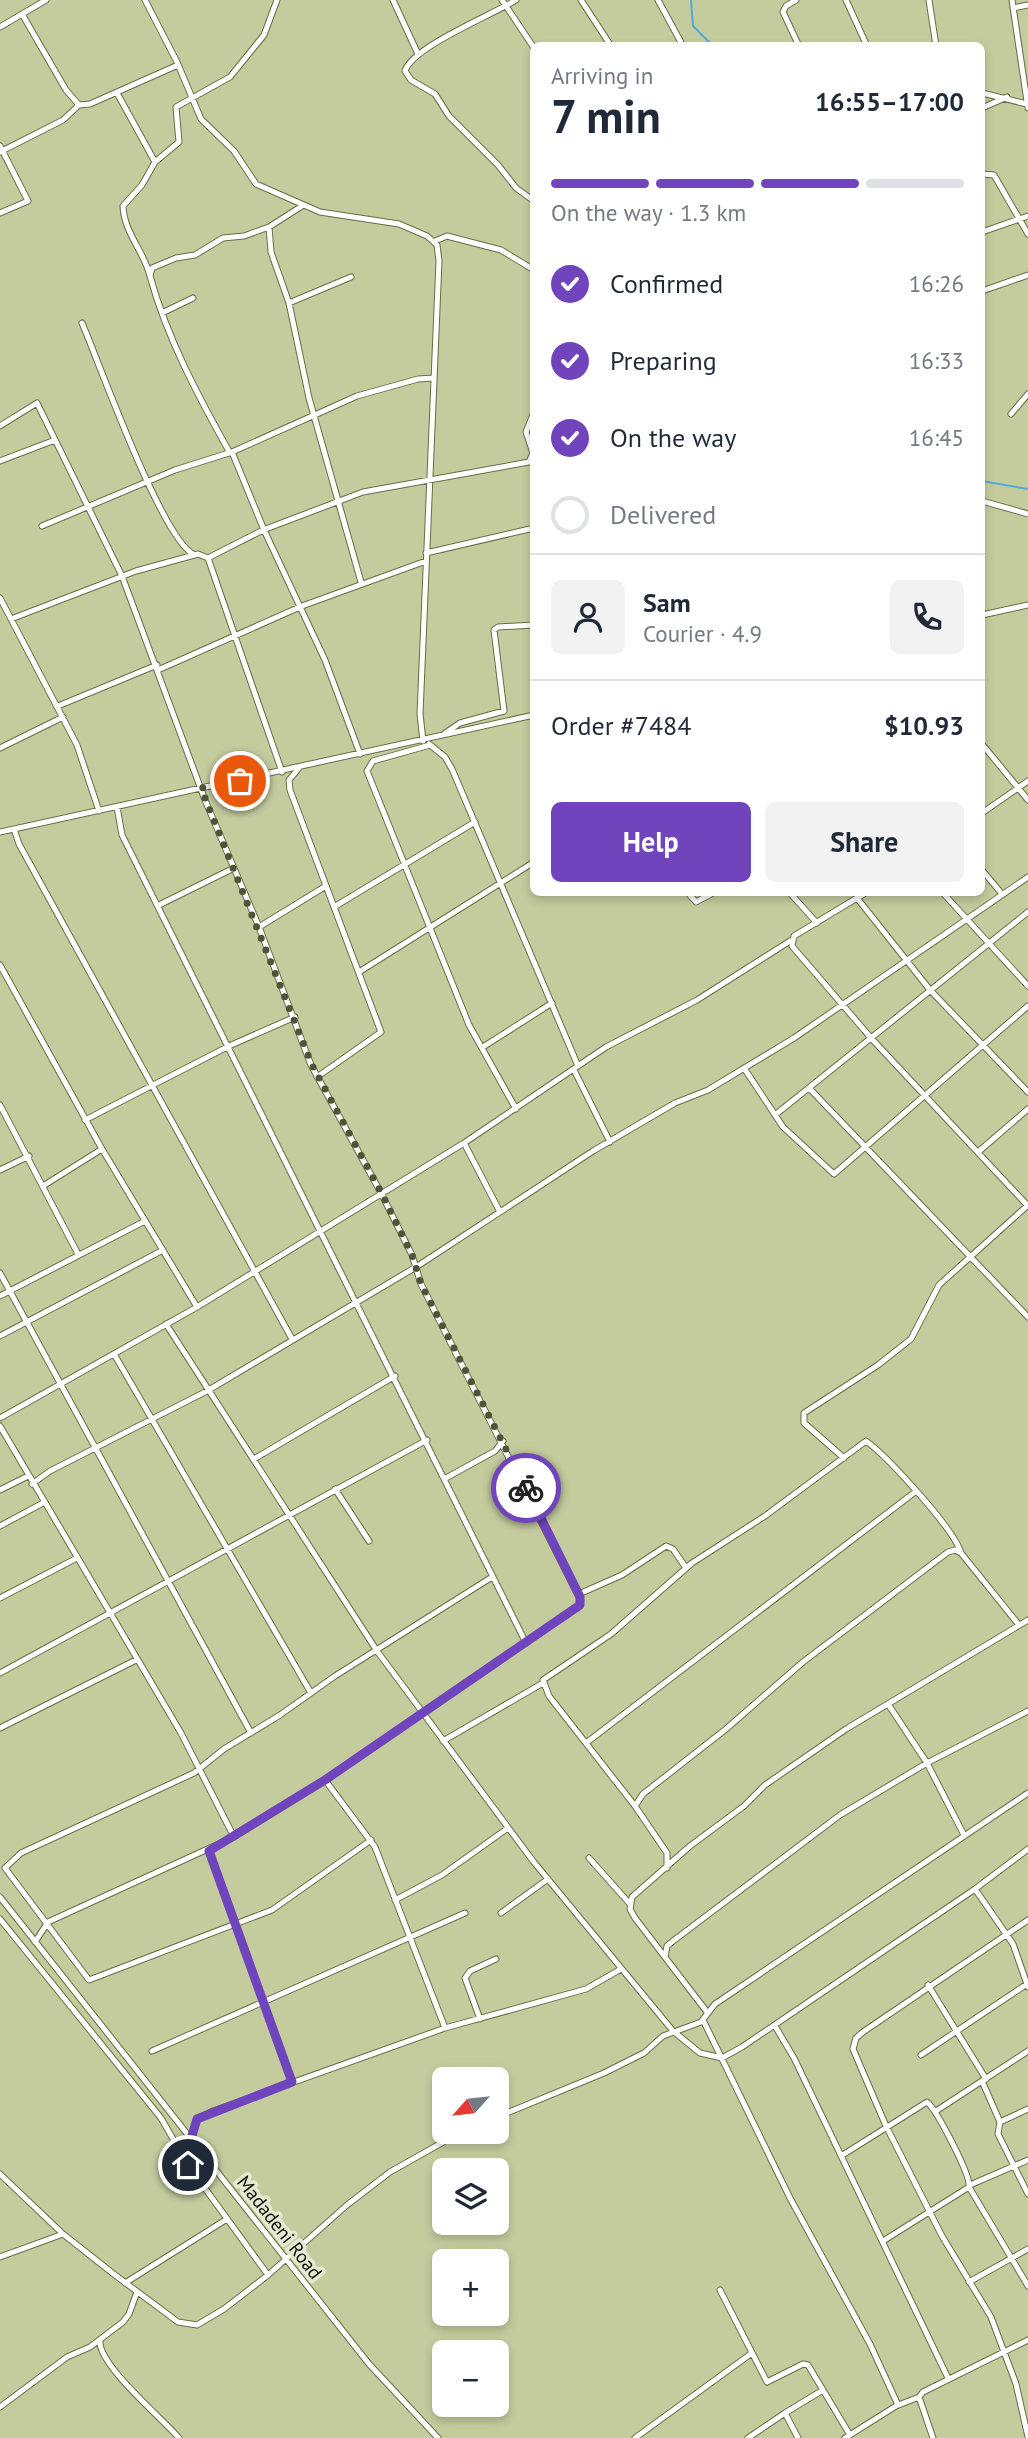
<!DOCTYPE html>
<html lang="en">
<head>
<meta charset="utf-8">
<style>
	body { margin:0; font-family:"PT Sans",sans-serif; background:#f2f2f3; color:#1f2937; height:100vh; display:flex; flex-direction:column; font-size:26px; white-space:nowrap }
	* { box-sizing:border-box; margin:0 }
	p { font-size:23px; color:#747a83 }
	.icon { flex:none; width:38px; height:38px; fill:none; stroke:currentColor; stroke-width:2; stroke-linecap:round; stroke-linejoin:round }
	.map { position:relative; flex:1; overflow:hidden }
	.sheet { position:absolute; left:530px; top:42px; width:455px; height:854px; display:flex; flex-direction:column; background:#fff; border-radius:10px; box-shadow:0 4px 10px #0003 }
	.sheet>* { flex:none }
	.needle { width:46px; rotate:243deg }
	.tools { position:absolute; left:432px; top:2067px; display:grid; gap:14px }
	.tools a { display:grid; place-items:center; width:77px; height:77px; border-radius:10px; background:#fff; box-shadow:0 4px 10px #0003; font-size:35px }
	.pin { position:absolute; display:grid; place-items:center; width:60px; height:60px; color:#fff; margin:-30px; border:4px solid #fff; border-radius:50%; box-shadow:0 2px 7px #0007 }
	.courier { position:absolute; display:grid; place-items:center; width:70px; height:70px; margin:-35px; border:5px solid #6f44bc; border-radius:50%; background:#fff; color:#222; box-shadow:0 2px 9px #0007 }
	.overview em { font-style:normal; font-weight:700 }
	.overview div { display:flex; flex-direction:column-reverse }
	.overview { display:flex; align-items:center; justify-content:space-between; height:119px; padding:0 21px }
	h1 { font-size:46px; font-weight:700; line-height:52px }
	.bar { display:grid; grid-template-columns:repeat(4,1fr); gap:10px 7px; align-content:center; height:84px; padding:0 21px }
	.bar i { height:9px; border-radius:5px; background:#e0e1e3 }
	.bar .selected { background:#6f44bc }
	.bar p { grid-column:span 4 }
	.line { display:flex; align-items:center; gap:18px; padding:0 21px; border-top:2px solid #e0e1e3 }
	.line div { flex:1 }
	.round { display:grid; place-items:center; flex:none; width:74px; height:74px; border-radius:10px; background:#f2f2f3 }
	ol { padding:0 21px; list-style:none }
	li { display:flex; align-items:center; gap:21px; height:77px }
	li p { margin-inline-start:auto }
	li .icon { padding:7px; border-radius:50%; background:#6f44bc; color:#fff; stroke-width:4 }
	li:last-child { color:#747a83 }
	li i { width:38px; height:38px; border:4px solid #e0e1e3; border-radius:50% }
	.cta { display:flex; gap:14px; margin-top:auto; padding:14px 21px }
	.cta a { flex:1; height:80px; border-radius:10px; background:#6f44bc; color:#fff; font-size:28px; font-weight:700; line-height:80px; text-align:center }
	.cta a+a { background:#f2f2f3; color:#1f2937 }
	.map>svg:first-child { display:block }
</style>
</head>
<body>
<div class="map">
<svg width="1028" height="2438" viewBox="0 0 1028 2438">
	<rect width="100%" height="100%" fill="#c4cc9e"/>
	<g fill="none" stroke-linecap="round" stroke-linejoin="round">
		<path stroke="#54a9d8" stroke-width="2" d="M691 0 693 26 713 46
			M982 481 1028 489"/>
		<g stroke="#686e44" stroke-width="7">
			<path id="minor" d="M145 0 177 62 201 119 234 151 256 184 320 212 399 224 427 236 437 245 439 261 420 714 423 741
				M393 0 418 54
				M502 0 534 48
				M516 0C492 15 412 47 405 71L411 80 435 94 449 116 498 165 516 188 534 201
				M581 0 611 46
				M658 0 683 46
				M796 0 786 6 783 12 799 46
				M846 0 867 46
				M929 0 936 46
				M1012 0 1028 108
				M1013 8 1028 5
				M22 14 66 90 79 105 90 104 178 65
				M0 27 46 0
				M117 93 155 162
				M982 93 1027 104
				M982 108 1007 97
				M0 146 28 201 0 213
				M0 152 63 120 79 105
				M982 174 994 175 1028 234
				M269 227 271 252 289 303 309 398 361 582
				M982 232 1028 216
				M435 241 447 236 501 250 534 270
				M150 276 152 268 176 258 195 255 223 238 244 236 269 227 302 206
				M982 291 1028 275
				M289 303 351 277
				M162 313 193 298
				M82 323C99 362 163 543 195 555
				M1011 414 1028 394
				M0 426 37 403 122 576 205 800 259 927 311 1065 381 1193 412 1255 421 1284 581 1601 578 1607 325 1780 234 1837 48 1922 35 1942
				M232 452 264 530 325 660 360 754
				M230 453C198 396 167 338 150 276 144 251 124 233 123 206L142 185 155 162 179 142 176 107 230 77 264 35 277 0
				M0 461 55 440
				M982 501 1028 514
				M42 526 175 470 232 452 357 396 418 379 434 378
				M426 553 534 528
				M208 558 263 530 363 492 529 462 533 453 526 432 534 412
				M0 598 77 745 99 811
				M982 615 1028 605
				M11 619 136 571 198 554 208 558 282 772
				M158 670 302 606 426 561
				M58 706 157 665
				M444 734 460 723 504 711 494 630 498 627 534 625
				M429 744 445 757 452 769 578 1066
				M982 744 1028 800
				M430 745 373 761 367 771 469 1025 516 1109
				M0 748 63 717
				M299 768 289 780 290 790 381 1032 317 1077
				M117 807 122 835 526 1643
				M982 813 1028 781
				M14 829 19 844 292 1339
				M0 832 534 715
				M982 870 1002 894
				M687 892 696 902 715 892
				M789 892 817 923
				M867 892 794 936 792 946 871 1038 1028 1206
				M942 892 1028 986
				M857 898 930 990 1028 1092
				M159 905 234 868
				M334 907 475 822
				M259 927 326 886
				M0 965 102 1149 197 1307
				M359 972 534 862
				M483 1047 552 1003
				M744 1068 783 1127 834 1174 1028 1006
				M574 1070 610 1142
				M809 1088 1028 1317
				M0 1105 78 1254
				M775 1115 1028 912
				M85 1120 229 1046 295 1017
				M464 1143 500 1212
				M978 1152 1028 1109
				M0 1170 29 1156
				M43 1186 102 1149
				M0 1273 251 1733
				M0 1296 145 1221
				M166 1324 377 1651 533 1861 673 2031 700 2053 722 2058 742 2047 975 1889 1028 1849
				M0 1336 163 1250
				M114 1354 311 1693
				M0 1418 197 1307 464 1143 606 1047 697 1000 790 941
				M0 1426 181 1733 234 1837
				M844 1458 804 1423V1413L878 1365 911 1339 939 1285 1028 1205
				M254 1459 395 1376
				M446 1478 495 1451 503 1441
				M32 1484 50 1471 207 1391 416 1267 593 1151 675 1103 708 1090 794 1038 1028 877
				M335 1489 369 1541
				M0 1490 28 1476
				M0 1526 43 1503
				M579 1594 622 1575 666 1546 673 1549 686 1568
				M0 1598 75 1559
				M0 1673 427 1440
				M888 1704 927 1763 964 1835
				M0 1728 136 1660
				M443 1741 543 1683
				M586 1743 915 1492
				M325 1780 375 1847 445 2028
				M635 1806 643 1794 726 1729 803 1662 948 1552 955 1550 961 1553
				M371 1840 272 1910 89 1980 5 1868 21 1853 194 1773 224 1749 280 1715 335 1676 492 1577
				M209 1851 292 2082
				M589 1858 630 1904
				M667 1868V1853L635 1806 549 1696 543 1680 611 1634 692 1563 765 1516 866 1441C887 1456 955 1530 961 1553L1019 1625
				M975 1889 1013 1944 1028 1987
				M0 1897 369 2364 438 2438
				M395 1900 442 1875 508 1828
				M501 1913 548 1879
				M0 1919 161 2118 188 2165 268 2275
				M1028 1920 863 2032 856 2038 853 2049 886 2126 942 2236 991 2317 1016 2384 1028 2437
				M665 1957 667 1946 673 1941 840 1815 927 1763 1028 1711
				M928 1985 986 2079
				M707 2012 635 1918 630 1909 632 1897 690 1846 744 1806 765 1785 846 1729 1028 1620
				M480 2019 465 1978 470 1971 496 1959
				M703 2020 790 2198 870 2344 898 2405
				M775 2026 794 2058 948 2378
				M152 2051 465 1913
				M921 2055 1027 1984
				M982 2081 1000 2122 998 2134 1028 2194
				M936 2111 1028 2051
				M497 2117 604 2073 644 2053 663 2036 701 2022 715 2004 1028 1793
				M1000 2122 1028 2109
				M191 2139 197 2119 213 2111 445 2028 586 1989 621 1969
				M841 2156 927 2102C936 2109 971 2175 969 2187L883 2241
				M0 2174 63 2234 115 2275 178 2322 197 2325 224 2309 268 2275 347 2205 390 2172 461 2132
				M970 2185 1028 2160
				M969 2187 1028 2286
				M0 2257 63 2234
				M969 2282 1028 2249
				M125 2283 227 2219
				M720 2290 767 2382 803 2364 808 2365 823 2390
				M100 2340C97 2364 162 2418 179 2438
				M919 2397 933 2438
				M0 2407 67 2357 90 2347 123 2322 129 2314 137 2292
				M785 2413 823 2390 850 2435
				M635 2438 752 2353
				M748 2438 785 2413 798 2438
				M845 2438 896 2406 919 2397 923 2392 1028 2340"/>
		</g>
		<use href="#minor" stroke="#fff" stroke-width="5"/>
	</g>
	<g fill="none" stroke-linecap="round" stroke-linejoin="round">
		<path stroke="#4e5339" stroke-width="7" stroke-dasharray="0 12.6" d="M240 781 201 788 312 1065 382 1194 412 1255 421 1284 526 1488"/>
		<path stroke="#6f44bc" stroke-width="9" d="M188 2165 182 2155 197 2146 191 2139 197 2119 292 2082 209 1851 325 1780 580 1605V1597L526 1488"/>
	</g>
	<g text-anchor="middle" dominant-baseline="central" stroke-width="7" stroke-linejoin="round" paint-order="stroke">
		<g font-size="19" fill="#0f1203" stroke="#e6ead3">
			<text transform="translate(280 2227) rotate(52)">Madadeni Road</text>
		</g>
	</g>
</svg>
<div class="tools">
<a><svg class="needle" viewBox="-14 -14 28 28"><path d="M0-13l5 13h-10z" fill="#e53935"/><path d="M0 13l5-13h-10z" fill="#747a83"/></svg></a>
<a><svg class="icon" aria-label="layers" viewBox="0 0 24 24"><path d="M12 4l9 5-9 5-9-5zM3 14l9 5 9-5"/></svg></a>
<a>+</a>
<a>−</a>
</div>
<div class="pin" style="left:240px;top:781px;background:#ea580c"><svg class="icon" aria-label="bag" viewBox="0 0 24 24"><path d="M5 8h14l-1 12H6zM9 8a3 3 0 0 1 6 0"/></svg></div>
<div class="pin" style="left:188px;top:2165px;background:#1f2937"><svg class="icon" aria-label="home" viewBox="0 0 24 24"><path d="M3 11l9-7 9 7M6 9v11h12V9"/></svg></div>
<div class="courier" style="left:526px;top:1488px"><svg class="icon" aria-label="bike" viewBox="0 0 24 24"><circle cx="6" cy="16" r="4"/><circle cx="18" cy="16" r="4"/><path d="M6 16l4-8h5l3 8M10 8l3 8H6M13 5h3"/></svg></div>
<section class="sheet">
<div class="overview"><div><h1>7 min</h1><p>Arriving in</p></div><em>16:55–17:00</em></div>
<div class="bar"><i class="selected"></i><i class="selected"></i><i class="selected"></i><i></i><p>On the way · 1.3 km</p></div>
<ol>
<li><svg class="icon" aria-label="check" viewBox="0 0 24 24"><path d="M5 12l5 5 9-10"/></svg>Confirmed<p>16:26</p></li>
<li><svg class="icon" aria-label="check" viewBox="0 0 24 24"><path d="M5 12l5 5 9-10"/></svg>Preparing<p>16:33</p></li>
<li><svg class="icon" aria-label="check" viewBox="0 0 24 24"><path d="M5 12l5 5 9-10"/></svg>On the way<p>16:45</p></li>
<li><i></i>Delivered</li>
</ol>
<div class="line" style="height:126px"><a class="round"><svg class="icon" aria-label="person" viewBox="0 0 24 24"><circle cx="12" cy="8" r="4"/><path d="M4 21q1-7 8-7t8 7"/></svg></a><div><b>Sam</b><p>Courier · 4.9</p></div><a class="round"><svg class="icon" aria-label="phone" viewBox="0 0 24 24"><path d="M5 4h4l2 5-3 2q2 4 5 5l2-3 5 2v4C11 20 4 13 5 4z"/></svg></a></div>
<div class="line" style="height:91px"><div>Order #7484</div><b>$10.93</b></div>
<div class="cta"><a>Help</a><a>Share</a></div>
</section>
</div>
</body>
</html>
